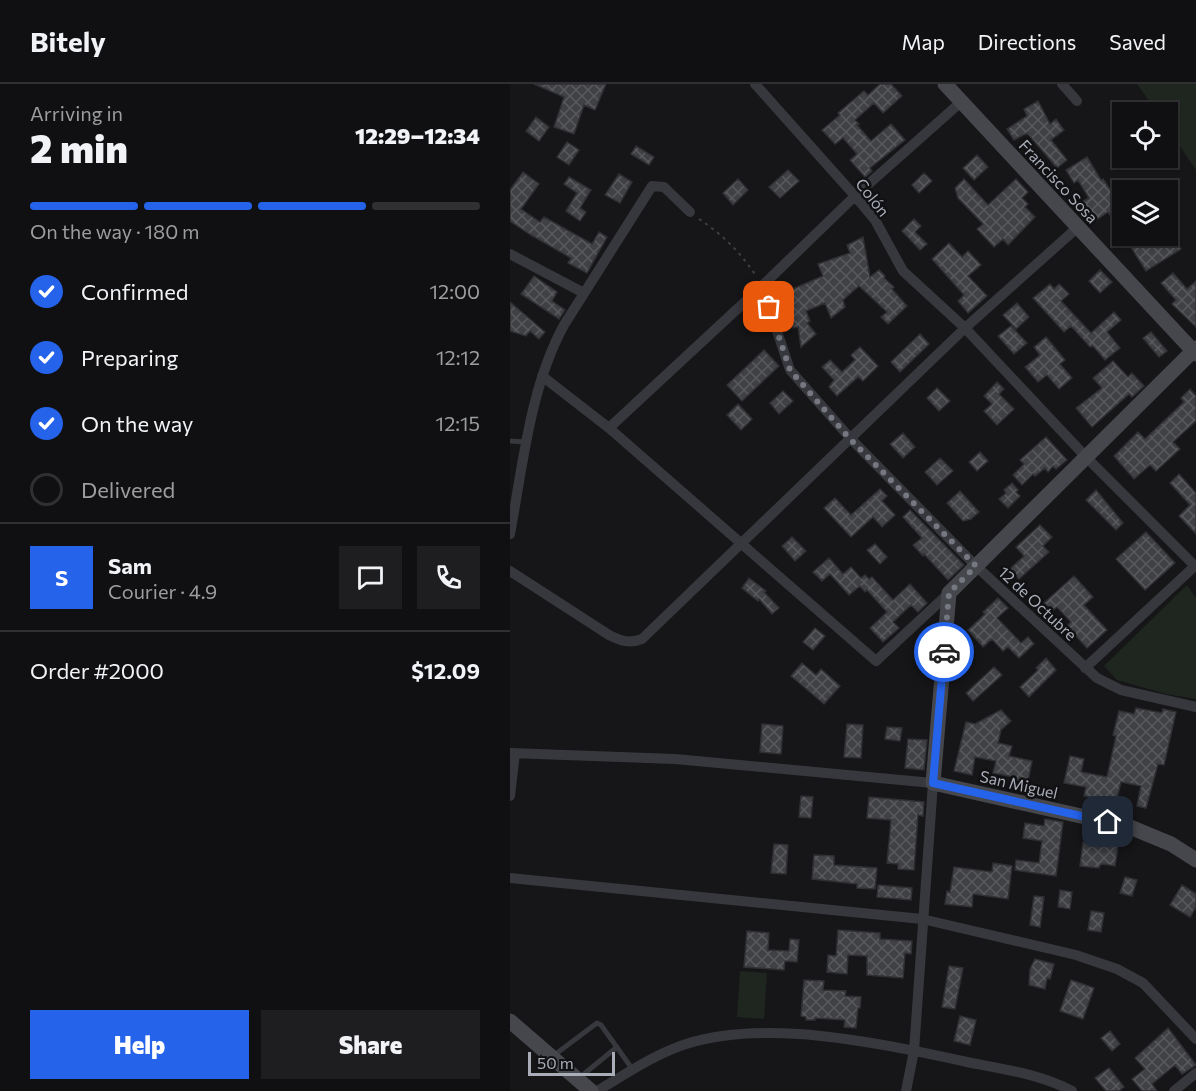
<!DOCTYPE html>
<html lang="en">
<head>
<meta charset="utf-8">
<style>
	body { margin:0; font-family:Commissioner,sans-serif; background:#1e1e20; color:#f1f3f6; height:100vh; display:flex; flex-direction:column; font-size:22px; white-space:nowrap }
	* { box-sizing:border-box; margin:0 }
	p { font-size:20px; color:#9c9d9f }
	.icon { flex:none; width:33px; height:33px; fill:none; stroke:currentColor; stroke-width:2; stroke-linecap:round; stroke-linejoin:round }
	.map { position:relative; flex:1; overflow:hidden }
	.side { display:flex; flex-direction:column; background:#101012; width:510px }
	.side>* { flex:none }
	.buttons { position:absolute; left:602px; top:18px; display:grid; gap:12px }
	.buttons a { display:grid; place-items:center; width:66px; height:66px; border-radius:0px; background:#101012; box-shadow:0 2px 4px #0004,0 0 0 2px #303032; font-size:30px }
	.scale { position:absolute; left:18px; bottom:15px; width:87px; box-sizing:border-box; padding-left:6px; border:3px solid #a8adb8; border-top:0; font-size:16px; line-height:21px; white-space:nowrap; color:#a8adb8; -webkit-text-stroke:4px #111113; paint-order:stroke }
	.pin { position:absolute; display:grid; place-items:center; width:51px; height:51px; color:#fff; margin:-26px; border-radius:12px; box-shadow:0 3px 9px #0006 }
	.courier { position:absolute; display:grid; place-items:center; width:60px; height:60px; margin:-30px; border:4px solid #2563eb; border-radius:50%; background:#fff; color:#222; box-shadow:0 2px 8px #0007 }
	.overview em { font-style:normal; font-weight:800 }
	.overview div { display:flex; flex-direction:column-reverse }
	.overview { display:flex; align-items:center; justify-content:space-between; height:102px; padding:0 30px }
	h1 { font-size:39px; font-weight:800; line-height:45px }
	.bar { display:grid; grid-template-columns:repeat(4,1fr); gap:9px 6px; align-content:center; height:72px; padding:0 30px }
	.bar i { height:8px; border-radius:4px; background:#303032 }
	.bar .on { background:#2563eb }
	.bar p { grid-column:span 4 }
	.line { display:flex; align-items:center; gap:15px; padding:0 30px; border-top:2px solid #303032 }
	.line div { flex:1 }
	.round { display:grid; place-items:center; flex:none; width:63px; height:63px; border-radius:0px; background:#1e1e20 }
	ol { padding:0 30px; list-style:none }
	li { display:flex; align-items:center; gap:18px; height:66px }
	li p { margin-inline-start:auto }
	li .icon { padding:6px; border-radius:50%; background:#2563eb; color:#fff; stroke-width:4 }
	li:last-child { color:#9c9d9f }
	li i { width:33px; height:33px; border:3px solid #303032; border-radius:50% }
	.primary-button { display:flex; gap:12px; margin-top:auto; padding:12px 30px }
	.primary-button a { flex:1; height:69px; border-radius:0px; background:#2563eb; color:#fff; font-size:24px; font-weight:800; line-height:69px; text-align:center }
	.primary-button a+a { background:#1e1e20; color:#f1f3f6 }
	header { display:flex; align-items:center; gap:36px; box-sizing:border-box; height:84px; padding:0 30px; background:#101012; border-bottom:2px solid #303032 }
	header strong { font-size:28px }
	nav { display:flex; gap:33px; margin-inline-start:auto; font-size:21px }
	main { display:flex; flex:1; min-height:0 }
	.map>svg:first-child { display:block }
</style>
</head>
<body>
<header>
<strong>Bitely</strong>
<nav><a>Map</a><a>Directions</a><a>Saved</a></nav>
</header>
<main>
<section class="side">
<div class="overview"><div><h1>2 min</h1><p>Arriving in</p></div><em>12:29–12:34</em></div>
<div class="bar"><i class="on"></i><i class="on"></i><i class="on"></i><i></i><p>On the way · 180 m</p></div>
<ol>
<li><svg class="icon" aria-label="check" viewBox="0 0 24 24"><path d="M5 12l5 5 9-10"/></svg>Confirmed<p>12:00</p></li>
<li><svg class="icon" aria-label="check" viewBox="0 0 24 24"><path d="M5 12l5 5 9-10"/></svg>Preparing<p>12:12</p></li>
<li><svg class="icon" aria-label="check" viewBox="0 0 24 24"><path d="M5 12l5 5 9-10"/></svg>On the way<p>12:15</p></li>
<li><i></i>Delivered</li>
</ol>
<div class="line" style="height:108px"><b class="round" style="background:#2563eb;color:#fff">S</b><div><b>Sam</b><p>Courier · 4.9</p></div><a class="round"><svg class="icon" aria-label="chat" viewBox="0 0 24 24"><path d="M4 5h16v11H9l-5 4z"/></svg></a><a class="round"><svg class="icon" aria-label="phone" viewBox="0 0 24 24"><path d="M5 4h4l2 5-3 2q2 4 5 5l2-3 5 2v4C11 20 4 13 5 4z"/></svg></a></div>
<div class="line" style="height:78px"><div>Order #2000</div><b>$12.09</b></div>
<div class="primary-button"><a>Help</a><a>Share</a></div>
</section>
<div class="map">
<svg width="686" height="1007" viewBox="0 0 686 1007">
	<defs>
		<pattern id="building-cross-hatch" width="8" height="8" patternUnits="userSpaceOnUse" patternTransform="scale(1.5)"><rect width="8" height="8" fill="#404145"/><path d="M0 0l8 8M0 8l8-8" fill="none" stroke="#595a5e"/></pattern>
	</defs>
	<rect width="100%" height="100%" fill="#161618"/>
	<path fill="#1e261f" d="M627 0H686V86L657 43V28H647Z
		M677 501 686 514V615L656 610 607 596 594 582Z
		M230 887 257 889 254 935 227 933Z"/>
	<path fill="url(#building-cross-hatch)" stroke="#303034" stroke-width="1.5" d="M24 0H96L85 26 74 21 64 50 44 43 54 13Z
		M370 0H381L392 12 373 29 364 19 345 36 349 40 347 41 361 57 381 40 395 56 360 84 362 87 355 93 340 76 347 70 333 54 325 60 312 46 330 31 328 29 354 7 358 11Z
		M528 17 540 40 546 35 554 46 541 56 557 76 547 84 517 49 504 56 497 45 517 32 514 25Z
		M26 33 39 43 29 57 16 47Z
		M57 58 69 66 59 81 47 73Z
		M126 62 144 73 139 81 121 70Z
		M467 71 478 83 464 96 453 84Z
		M577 73 591 96 593 95 603 110 607 108 612 115V149L598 128 580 140 565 122 579 114 568 96 564 99 556 86Z
		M278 86 289 97 270 114 259 103Z
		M13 88 29 100 11 125 30 138 34 133 82 160 89 148 97 153 77 189 58 179 61 174 21 151 0 137V106Z
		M414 89 422 97 409 109 402 101Z
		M109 90 122 98 110 119 95 111Z
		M59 93 81 106 70 124 76 128 70 137 56 127 67 109 54 100Z
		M228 95 238 106 223 121 213 109Z
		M454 95 478 121 506 95 518 108 512 114 518 120 515 123 525 133 498 161 493 155 484 163 467 145 473 140 448 114 445 104Z
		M404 135 411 142 405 148 417 160 410 166 392 147Z
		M614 152H641L648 163 663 153 671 165 636 187Z
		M353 153 360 193 369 186 375 192 374 194 384 203 382 205 397 222 378 240 371 233 377 228 349 202 333 216 335 223 321 234 315 219 296 227 300 237 297 239 306 250 291 263 288 243 283 244 271 210 313 192 308 180 340 169 337 161Z
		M439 159 452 173 458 167 471 181 458 192 477 212 458 229 448 217 454 211 422 175Z
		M590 186 602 198 590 209 579 197Z
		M663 189 677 205 686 197V243L662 220 666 216 651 199Z
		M24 192 47 208 42 217 55 226 49 235 11 210Z
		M540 200 544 205 549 200 559 210 551 217 581 249 604 228 611 236 597 248 610 264 595 276 583 262 580 263 561 242 554 248 523 214Z
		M0 218 35 248 29 255 20 247 16 252 0 247Z
		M507 219 519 233 506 245 493 231Z
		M501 242 517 259 504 270 488 252Z
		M641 248 657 267 649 273 633 254Z
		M410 250 419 260 390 288 381 278Z
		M536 253 555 276 550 280 562 294 549 305 537 291 528 298 515 283 530 271 524 263Z
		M350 263 368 282 353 297 348 293 327 312 319 303 324 296 312 283 320 276 332 288 345 276 341 271Z
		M254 266 269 282 232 317 217 301Z
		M603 277 618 293 622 289 634 302 622 313 619 310 582 343 566 324 592 304 583 294Z
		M487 298 494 305 489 310 504 325 487 341 474 327 482 320 474 312Z
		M427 304 440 317 429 327 417 314Z
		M680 305 686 312V337L663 358 670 365 646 387 640 381 624 395 604 372 628 348 635 355 674 318 671 314Z
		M273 307 283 317 269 330 260 319Z
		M228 320 242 335 231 346 217 331Z
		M393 349 405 363 393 374 380 360Z
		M536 353 557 376 546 385 543 382 538 388 535 384 525 392 523 390 512 401 503 391 514 380 510 376Z
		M470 368 478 377 467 387 459 378Z
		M430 374 443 387 427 401 415 388Z
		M669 390 686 409V450L669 432 680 421 660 399Z
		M502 399 508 406 506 408 510 412 498 424 489 415 496 409 494 406Z
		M370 405 377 412 372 417 385 431 372 443 363 433 341 453 314 424 325 414 341 431Z
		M586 406 613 439 606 446 576 416Z
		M450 407 469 428 461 435 453 437 437 419Z
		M400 426 454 481 438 496 414 470 413 472 403 461 412 454 393 433Z
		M530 441 542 453 533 462 539 468 509 495 500 485 514 472 506 463Z
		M636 448 665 479 635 506 606 475Z
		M282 453 296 467 285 477 272 462Z
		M365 460 377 473 370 480 357 466Z
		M319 474 333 490 341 483 351 494 355 491 359 495 362 493 383 516 400 500 417 519 408 528 401 521 383 538 389 544 373 558 360 544 377 528 357 506 355 508 350 502 339 511 320 490 312 497 303 488Z
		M564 492 583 513 574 521 597 546 577 564 557 542 561 538 547 523 542 527 534 519Z
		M239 494 256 507 254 508 269 524 262 530 249 515 248 517 232 504Z
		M488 514 498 524 487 534 511 559 518 553 524 560 509 574 498 563 493 567 482 555 473 563 458 546 475 530 473 528Z
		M305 544 315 552 303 566 293 558Z
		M536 574 546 586 519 613 510 603 528 586 526 584Z
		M292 579 306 591 311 585 330 602 314 620 281 592Z
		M484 583 492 591 463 617 456 609Z
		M626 624 652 629 653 625 666 628 654 681 648 680 636 724 627 722 631 702 611 698 606 718 574 712 576 703 554 699 560 672 574 675 571 688 597 693 606 652 603 651 609 627 624 630Z
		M491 626 501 637 491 646 488 659 502 662 499 672 522 677 517 702 503 699 504 693 483 689 486 677 465 673 462 691 444 687 456 638 465 640Z
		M252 640 273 642 271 670 250 668Z
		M337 640 353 641 351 674 334 673Z
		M377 643 392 644 390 657 375 655Z
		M398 655 417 656 414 686 395 684Z
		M291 712 303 713 301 734 289 733Z
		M359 713 414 718 413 732 408 731 404 786 388 785V780L377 779 381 736 357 734Z
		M535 735 553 738 546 792 505 786 506 776 529 779 532 757 513 754 515 739 534 742Z
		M573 758 608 762 605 782 593 780 590 781 589 784 570 782Z
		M264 760 278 761 276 790 261 789Z
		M304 771 324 772V781L367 784 365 805 347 804V800L302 795Z
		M483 779 502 782 498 815 463 810 462 823 435 820 437 807 440 808 444 783 482 788Z
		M615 793 627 796 622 812 610 809Z
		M368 801 402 804 401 816 367 813Z
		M672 801 686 810V823L680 833 660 821Z
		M550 806 562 808 560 825 548 823Z
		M524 812 534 813 530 843 520 841Z
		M581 827 594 829 591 848 578 846Z
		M328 846 370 849V855L402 857 401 870 395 869 393 894 357 891V872L338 871 337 890 317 888 318 871 326 872Z
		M237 847 259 849 258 866 279 867 280 855 289 856 287 878 275 877 274 886 234 883Z
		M525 875 544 880 540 895 537 894 535 905 519 901 520 885Z
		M439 882 453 884 445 925 432 923Z
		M294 896 314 897 313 906 336 907 335 912 351 913 350 924H348L346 944 334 943 335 936 305 934V936H296V933L291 932Z
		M561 896 584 904 573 935 550 927Z
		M450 932 466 936 460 961 444 957Z
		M658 944 686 981 672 990 665 981 642 1000 647 1007H632L622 995 635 985 625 974Z
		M600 947 610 960 602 967 591 954Z
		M599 984 614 1003 609 1007H596L585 994Z"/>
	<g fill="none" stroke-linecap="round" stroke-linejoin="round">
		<path stroke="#3d3f44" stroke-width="2" stroke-dasharray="3 4.5" stroke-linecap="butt" d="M189 135C212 150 232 170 246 192"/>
		<path stroke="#37383d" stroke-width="5" d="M0 357 16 358
			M43 972 87 939 91 941 123 986
			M69 994 107 963"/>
		<path stroke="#37383d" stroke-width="10" d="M245 0 345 112 365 136 393 187 455 244 576 373 686 483
			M552 0 567 17
			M0 170 74 209
			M252 202 280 286 341 355 466 482 587 594 611 606 686 623
			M32 292 99 344 366 577 439 509
			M99 344 252 202 345 112 451 18
			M0 450C13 381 20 303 54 241L142 102 154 103 180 128
			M0 487 99 551C111 557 119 560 132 555L455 244 568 143
			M575 584 686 481
			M0 669 165 675 423 699 404 967 396 1007
			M0 712 5 669
			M0 794 412 835 566 871 607 885 633 899 686 955
			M87 1007C116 990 145 970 176 960 260 934 373 960 457 978 492 985 530 990 562 1007
			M664 1007 686 989"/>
		<path stroke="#45474d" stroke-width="15" d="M435 0 686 270
			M686 264 439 509 423 699 620 743 661 760 686 776
			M0 937 81 1007"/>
	</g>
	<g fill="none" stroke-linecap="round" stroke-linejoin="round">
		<path stroke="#757880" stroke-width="6" stroke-dasharray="0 10.8" d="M259 223 280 286 340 355 466 482 439 509 434 568"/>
		<path stroke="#2563eb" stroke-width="8" d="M434 568 423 699 598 738"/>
	</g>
	<g text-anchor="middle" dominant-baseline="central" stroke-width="5" stroke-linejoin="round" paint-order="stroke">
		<g font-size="16" fill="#a8adb8" stroke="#111113">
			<text transform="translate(549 97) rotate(47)">Francisco Sosa</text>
			<text transform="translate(363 113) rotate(52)">Colón</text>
			<text transform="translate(528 519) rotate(43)">12 de Octubre</text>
			<text transform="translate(509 700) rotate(13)">San Miguel</text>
		</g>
	</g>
</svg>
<div class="buttons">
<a><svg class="icon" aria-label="locate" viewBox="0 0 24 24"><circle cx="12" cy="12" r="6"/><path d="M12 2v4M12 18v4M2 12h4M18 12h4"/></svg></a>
<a><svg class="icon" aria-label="layers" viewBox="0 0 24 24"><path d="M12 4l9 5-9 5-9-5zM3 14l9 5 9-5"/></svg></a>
</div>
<div class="scale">50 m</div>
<div class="pin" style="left:259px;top:223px;background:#ea580c"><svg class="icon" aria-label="bag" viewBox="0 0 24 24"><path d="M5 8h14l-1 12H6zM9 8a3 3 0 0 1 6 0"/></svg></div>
<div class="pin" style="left:598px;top:738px;background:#1f2937"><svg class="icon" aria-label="home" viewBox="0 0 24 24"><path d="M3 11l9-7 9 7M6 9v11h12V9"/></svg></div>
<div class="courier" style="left:434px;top:568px"><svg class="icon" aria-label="car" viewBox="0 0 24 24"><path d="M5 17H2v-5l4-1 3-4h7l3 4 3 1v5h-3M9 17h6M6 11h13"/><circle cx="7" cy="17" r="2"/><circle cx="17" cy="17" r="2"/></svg></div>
</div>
</main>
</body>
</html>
